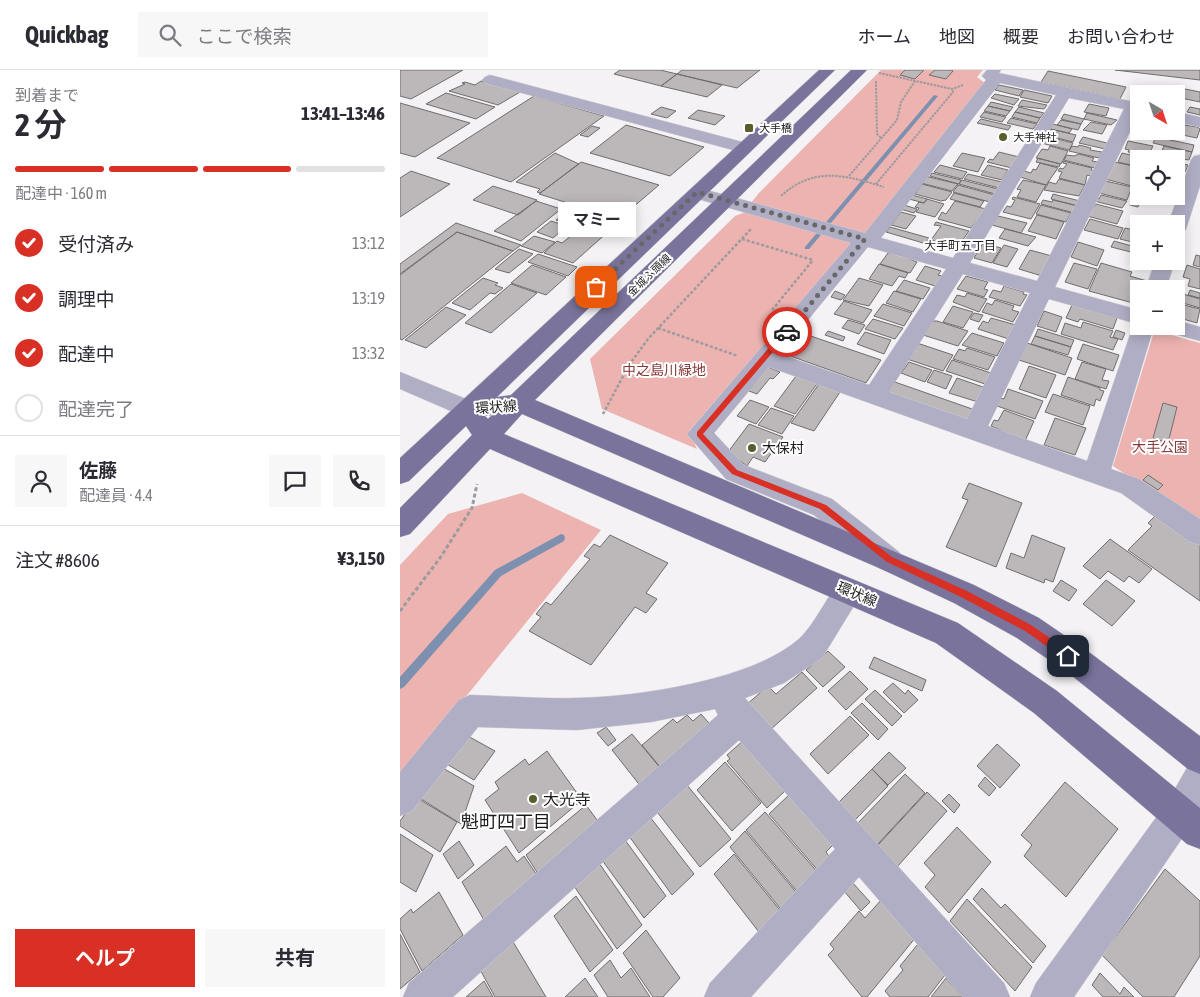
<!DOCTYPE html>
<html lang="ja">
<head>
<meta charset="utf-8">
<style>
	body { margin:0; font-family:"Asap Condensed","Noto Sans JP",sans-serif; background:#f7f7f7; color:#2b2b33; height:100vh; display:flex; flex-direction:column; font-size:19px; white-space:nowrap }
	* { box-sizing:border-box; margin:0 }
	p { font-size:16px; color:#7c7c81 }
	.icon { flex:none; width:28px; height:28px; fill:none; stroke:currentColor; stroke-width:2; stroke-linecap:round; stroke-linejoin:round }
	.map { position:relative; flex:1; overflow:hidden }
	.side { display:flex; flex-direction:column; background:#fff; width:400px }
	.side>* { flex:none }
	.needle { width:32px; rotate:141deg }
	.tools { position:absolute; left:730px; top:15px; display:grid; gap:10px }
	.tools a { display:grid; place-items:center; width:55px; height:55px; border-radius:0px; background:#fff; box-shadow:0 2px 12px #0003; font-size:25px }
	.pin { position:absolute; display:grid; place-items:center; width:42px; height:42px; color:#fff; margin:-21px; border-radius:10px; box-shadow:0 2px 8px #0006 }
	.courier { position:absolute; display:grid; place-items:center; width:50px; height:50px; margin:-25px; border:4px solid #d93025; border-radius:50%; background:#fff; color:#222; box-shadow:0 1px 6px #0007 }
	.bubble { position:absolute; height:35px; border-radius:0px; background:#fff; box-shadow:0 2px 12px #0003; font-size:16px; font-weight:700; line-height:35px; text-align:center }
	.headline em { font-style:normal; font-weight:700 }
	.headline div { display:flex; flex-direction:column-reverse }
	.headline { display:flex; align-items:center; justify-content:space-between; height:85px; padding:0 15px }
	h1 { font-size:32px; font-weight:700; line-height:38px }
	.bar { display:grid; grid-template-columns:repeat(4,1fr); gap:8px 5px; align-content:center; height:60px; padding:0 15px }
	.bar i { height:6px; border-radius:4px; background:#e1e1e2 }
	.bar .selected { background:#d93025 }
	.bar p { grid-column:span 4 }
	.line { display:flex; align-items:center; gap:12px; padding:0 15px; border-top:1px solid #e1e1e2 }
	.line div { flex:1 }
	.round { display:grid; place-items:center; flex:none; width:52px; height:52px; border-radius:0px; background:#f7f7f7 }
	ol { padding:0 15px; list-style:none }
	li { display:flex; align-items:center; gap:15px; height:55px }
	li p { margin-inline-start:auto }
	li .icon { padding:5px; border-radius:50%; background:#d93025; color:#fff; stroke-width:4 }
	li:last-child { color:#7c7c81 }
	li i { width:28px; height:28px; border:2px solid #e1e1e2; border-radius:50% }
	.button { display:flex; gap:10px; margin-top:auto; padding:10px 15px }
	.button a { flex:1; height:58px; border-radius:0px; background:#d93025; color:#fff; font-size:20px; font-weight:700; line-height:58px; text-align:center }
	.button a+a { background:#f7f7f7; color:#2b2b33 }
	header { display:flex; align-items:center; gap:30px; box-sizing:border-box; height:70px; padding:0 25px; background:#fff; border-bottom:1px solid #e1e1e2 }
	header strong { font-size:24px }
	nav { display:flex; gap:28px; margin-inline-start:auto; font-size:18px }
	.search { width:350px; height:45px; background:#f7f7f7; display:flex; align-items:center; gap:12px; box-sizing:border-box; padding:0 18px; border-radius:0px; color:#7c7c81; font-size:19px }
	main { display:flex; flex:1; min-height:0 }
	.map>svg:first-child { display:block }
</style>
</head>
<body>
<header>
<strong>Quickbag</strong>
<div class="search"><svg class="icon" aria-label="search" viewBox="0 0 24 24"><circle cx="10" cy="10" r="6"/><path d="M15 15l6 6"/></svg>ここで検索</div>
<nav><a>ホーム</a><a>地図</a><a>概要</a><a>お問い合わせ</a></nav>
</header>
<main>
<section class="side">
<div class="headline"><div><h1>2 分</h1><p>到着まで</p></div><em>13:41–13:46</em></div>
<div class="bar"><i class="selected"></i><i class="selected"></i><i class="selected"></i><i></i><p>配達中 · 160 m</p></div>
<ol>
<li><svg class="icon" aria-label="check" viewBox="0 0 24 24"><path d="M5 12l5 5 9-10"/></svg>受付済み<p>13:12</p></li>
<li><svg class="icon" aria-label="check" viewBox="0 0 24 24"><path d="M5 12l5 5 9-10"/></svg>調理中<p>13:19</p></li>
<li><svg class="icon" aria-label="check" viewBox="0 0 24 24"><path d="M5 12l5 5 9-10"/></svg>配達中<p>13:32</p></li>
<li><i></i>配達完了</li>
</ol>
<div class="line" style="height:90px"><a class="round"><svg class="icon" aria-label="person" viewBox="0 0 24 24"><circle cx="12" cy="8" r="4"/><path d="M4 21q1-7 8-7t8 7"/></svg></a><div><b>佐藤</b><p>配達員 · 4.4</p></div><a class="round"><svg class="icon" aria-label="chat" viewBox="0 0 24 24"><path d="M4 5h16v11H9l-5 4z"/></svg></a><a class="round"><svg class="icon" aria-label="phone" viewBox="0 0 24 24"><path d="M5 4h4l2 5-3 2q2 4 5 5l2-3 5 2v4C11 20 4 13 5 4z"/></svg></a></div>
<div class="line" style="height:65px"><div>注文 #8606</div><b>¥3,150</b></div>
<div class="button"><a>ヘルプ</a><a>共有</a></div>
</section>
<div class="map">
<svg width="800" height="927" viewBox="0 0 800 927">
	<rect width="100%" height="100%" fill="#f4f2f5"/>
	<path fill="#ecb3b0" d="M481 0H583L577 7 586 14 477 154 449 177 289 361 297 379 202 339 190 289 335 146 343 143 359 123Z
		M761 262 800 273V454L713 396 753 265Z
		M122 423 201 460 0 708V495L48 444Z"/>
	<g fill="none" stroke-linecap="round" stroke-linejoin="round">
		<path fill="#7d90b0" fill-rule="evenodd" d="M534 25 538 26 409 179H405V177Z
			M161 464 164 465 165 468 164 471 101 506 4 617 0 619V607L95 500Z"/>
	</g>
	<path fill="#bcb7b9" stroke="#716d6f" d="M0 0H63L11 29 0 26Z
		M220 0H260L277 4 261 16 214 4Z
		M282 0H360L337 18 277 4Z
		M505 0H524L515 9 500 5Z
		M535 0H551L553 1 546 9 529 5Z
		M715 0H800V10Z
		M648 1 726 17 720 29 641 12Z
		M277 4 322 15 307 27 261 16Z
		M81 11 120 22 98 35 49 21 65 14 62 13 65 12 75 15Z
		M599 15 623 20 619 26 595 20Z
		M780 18 800 22V32L776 27Z
		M624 20 652 26 648 33 620 27Z
		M46 23 95 37 76 49 26 34Z
		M595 24 619 29 614 35 591 28Z
		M134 26 204 46 111 112 37 88Z
		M622 30 647 35 644 39 618 36Z
		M591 32 613 37 610 41 588 36Z
		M0 33 70 53 15 87 0 83Z
		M689 34 709 38 706 46 684 42Z
		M588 36 610 41 606 46 584 41Z
		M261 37 276 41 267 48 251 44Z
		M619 37 644 43 640 48 615 42Z
		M790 37 800 39V45L787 42Z
		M298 40 325 46 315 55 288 48Z
		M584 42 606 47 602 52 580 47Z
		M615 42 640 48 637 53 612 47Z
		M687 43 717 50 711 55 684 49Z
		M664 44 684 49 681 54 661 49Z
		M611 48 637 54 633 59 607 53Z
		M581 49 611 56 608 60 577 53Z
		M661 50 681 54 678 60 657 55Z
		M691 52 707 55 702 64 683 60Z
		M653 54 672 59 669 63 650 59Z
		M776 54 798 57 800 59 797 68 773 63 776 61Z
		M226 55 304 77 270 106 190 83Z
		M192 56 200 58 188 67 180 65Z
		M650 59 676 65 673 72 646 65Z
		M757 61H768L772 62 769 69 755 66Z
		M645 66 673 73 669 80 641 73Z
		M683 67 707 73 705 79 679 73Z
		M756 67 794 75 792 82 753 73Z
		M728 71 753 76 748 86 728 82 729 80 725 79Z
		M679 75 691 78 690 80 702 82 699 88 669 81 672 76 678 77Z
		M650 76 668 81 661 94 636 88 642 79 648 80Z
		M764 76 792 82 789 90 782 89 781 93 776 92V89L759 87Z
		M599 82 619 87 612 98 587 92 590 89 593 90Z
		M155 83 179 94 140 123 137 122 140 119 116 112Z
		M562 83 585 88 578 102 553 96Z
		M722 83 747 89H739V97L718 92Z
		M679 84 694 88 692 91 698 92 695 98 664 90 667 85 674 86Z
		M638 88 660 94 659 97 636 92Z
		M663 91 692 98 691 100 695 101 692 106 687 105 685 115 659 108 662 102 658 101 660 98 663 99 667 94 663 93Z
		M181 92 259 115 219 149 139 124Z
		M714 92 739 97V110L736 117 705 109Z
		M776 92 788 95 785 102 776 100Z
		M640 93 658 98 646 115 620 107 624 101 631 103 633 99 636 100Z
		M540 95 567 102 562 109 534 102Z
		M588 95 608 100 602 110 581 105Z
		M11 101 50 114 0 147V108Z
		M532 103 561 110 559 114 530 106Z
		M568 104 602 112 599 118 564 109Z
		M526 106 529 107 558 114 552 121 521 113Z
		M659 109 685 115 679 126 644 120 649 112 656 114Z
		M562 110 598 119 595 124 559 114Z
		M623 110 646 115 636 132 617 127 621 120 617 119Z
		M705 111 732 117 727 130 699 123Z
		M522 114 552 122 546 130 541 131 515 124Z
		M558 115 595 125 590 132 553 122Z
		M93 116 137 130 118 145 73 130Z
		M554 123 584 131 580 137 550 129Z
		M653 124 680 131 678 136 651 129Z
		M512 125 527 129 524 133 509 129Z
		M701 125 727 131 722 138 694 131 695 128 699 129Z
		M763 126H776L773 134 761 131Z
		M613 127 640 134 631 149 603 142 607 136 611 137 615 130 612 129Z
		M733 128 741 130 738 137 730 135Z
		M527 129 544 134 535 147 516 142 519 138 515 137 519 132 524 133Z
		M643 130 652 132 653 130 678 136 674 143 641 134Z
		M136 131 161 139 121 171 94 161Z
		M555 131 586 139 571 158 538 149 542 142 546 144Z
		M696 134 723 141 717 154 687 146Z
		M504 135 517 139 514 143 500 139Z
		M641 135 671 143 666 152 636 144Z
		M168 140 175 143 178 141 193 146 179 157 156 150Z
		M501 142 516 146 506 159 491 155Z
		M637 145 664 152 656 169 628 161Z
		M598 146 627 153 621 163 592 155Z
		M195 147 218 153 173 193 144 183 157 171 162 173Z
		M690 149 723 158 718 169 684 160Z
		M151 151 167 156 153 168 137 162Z
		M536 152 569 161 555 181 539 176 541 173 531 170 541 156 534 155Z
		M56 153 121 175 113 181 57 162 0 204V194Z
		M490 157 529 168 527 171 531 172 530 175 486 162Z
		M725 158 739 161 736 173 720 169Z
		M605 159 636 167 628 176 599 168Z
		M57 162 113 181 2 270 0 269V205Z
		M134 166 155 172 142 183 121 176Z
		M714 171 739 178V184L711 177Z
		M678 172 704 180 697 196 671 187Z
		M583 173 601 178 592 193 574 188Z
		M604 175 618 179 607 197 593 193Z
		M119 179 133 184 109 203 95 199Z
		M630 180 652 186 642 206 619 199Z
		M488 183 500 185 517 192 510 203 480 194Z
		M138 184 177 197 168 206 128 192Z
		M738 185 739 191H752L749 198 734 194Z
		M796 185 800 186V197L793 195Z
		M674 193 697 199 688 219 665 212Z
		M701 193 732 202 730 206 747 211 744 219H739V230L733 233 689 221Z
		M479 194 508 203 505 208 499 206 492 216 469 209Z
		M132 195 166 207 146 225 111 213Z
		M787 195 800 199V219L788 216 790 209 783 207Z
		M525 196 541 201 538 205 542 206 535 216 516 210Z
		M566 206 588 212 584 219 588 220 584 227 557 219Z
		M83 208 98 213 95 215 103 218 95 224 90 223 70 240 52 233Z
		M459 208 483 215 469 236 443 230Z
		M504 210 530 218 523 229 496 221Z
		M111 214 137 223 91 263 65 253Z
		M604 216 624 222 623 224 627 225 620 236 589 227 593 220 601 222Z
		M790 220 800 223V228L788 225Z
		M435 221 445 225 441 230 431 227Z
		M494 221 521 229 513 242 486 233Z
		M776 222 800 229V238L776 231Z
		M567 223 587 229 579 242 553 232 557 225 565 227Z
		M595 230 614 236 612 240 619 242 613 252 582 242 587 233 592 235Z
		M444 231 472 240 463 253 434 244Z
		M776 233 800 239 797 253 776 247Z
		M483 234 512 243 504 256 474 246Z
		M672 235 717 248 713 259 680 249 678 252 666 248Z
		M553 236 573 242 563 258 543 252Z
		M46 237 66 245 26 278 5 270Z
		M644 241 662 247 656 262 637 256Z
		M574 243 583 245 579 252 570 249Z
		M591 248 616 255 609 269 578 259 583 251 588 253Z
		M473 249 503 258 495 269 465 259Z
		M448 250 465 255 459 264 442 258Z
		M531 251H537L568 261 558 276 523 265Z
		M683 252 713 261 710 267 718 269 713 280 661 264 665 253 681 258Z
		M638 259 674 270 671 277 635 266Z
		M716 260 725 263 722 270 713 267Z
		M428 261 445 267 443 271 425 265Z
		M399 262 481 290 466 313 382 283Z
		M465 262 491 270 484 284 457 274Z
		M572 263 604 273 597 286 562 275Z
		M635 266 671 277 668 285 631 274Z
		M517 273 553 285 543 301 507 289Z
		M627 273 672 288 665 305 619 290Z
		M683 274 719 285 713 301 677 289Z
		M567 278 595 287 588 300 553 289 559 279 565 281Z
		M552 290 594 304 588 315 546 301Z
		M509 292 532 300 525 312 501 303Z
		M682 292 706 299 702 310 709 311 706 319 675 309Z
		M629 296 656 305 646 328 619 319Z
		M368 297 380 302 373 309 370 308 357 324 349 321Z
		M534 300 552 306 546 319 527 312Z
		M396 306 417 314 395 344 374 336Z
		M668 307 700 318V320L704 321 700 331 696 329 694 336 661 325Z
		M557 308 586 318 578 332 549 323Z
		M492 311 575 340 571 349 566 350 489 323 487 319Z
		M419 314 440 322 414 361 391 353Z
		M608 319 643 331 635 349 597 336 600 328 604 329Z
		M653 324 690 336 683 355 645 342Z
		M350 330 369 337 356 354 337 346Z
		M763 333 777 337 768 373 753 368Z
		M371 338 394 346 382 364 358 355Z
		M604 340 634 351 625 371 591 356 594 350 598 351Z
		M655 348 686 358 675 385 644 375Z
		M349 354 383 367 365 392 353 387 347 396 328 382Z
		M748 405 763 415 758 420 743 410Z
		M569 413 622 433 596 497 546 477 568 430 562 428Z
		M756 445 800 475V531L728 480 752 456 748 453Z
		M210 465 268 493 246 523 257 529 246 543 235 537 191 595 129 561 141 547 136 544 146 532 151 535 190 489 184 486 194 474 200 477Z
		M632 465 665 478 653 512 645 509 644 513 606 498 611 483 624 488Z
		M710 469 752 499 739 513 729 506 724 512 708 501 700 509 683 496Z
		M661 510 677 520 669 531 653 521Z
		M706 510 735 531 712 556 683 534Z
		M428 581 445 597 423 617 406 600Z
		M474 587 526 610 522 621 469 598Z
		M450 601 468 619 446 640 428 621Z
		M402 602 417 618 370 660 346 635 368 616 376 624Z
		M493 613 505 624 508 620 518 630 504 643 483 622Z
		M475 620 502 646 492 656 465 629Z
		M462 633 488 659 478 670 451 643Z
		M301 644 315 660 265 703 242 675 273 649 277 653 287 645 293 651Z
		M450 646 469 665 428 704 410 684Z
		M206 657 216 670 208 676 197 663Z
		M232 664 262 700 242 718 212 680Z
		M66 665 95 681 74 710 45 693Z
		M344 670 387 719 367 738 327 691 330 689 327 685Z
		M597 674 620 695 600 718 577 696Z
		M147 681 182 730 119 783 85 730 99 719 95 712 125 689 129 695Z
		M489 682 506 698 488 715 472 699Z
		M325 692 361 733 332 761 297 720Z
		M41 697 74 716 61 754 18 727Z
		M472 699 488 716 454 751 438 733Z
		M505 704 525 723 477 775 457 754Z
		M585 707 596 718 589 726 578 716Z
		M665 712 718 759 666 827 624 786 632 775 621 765Z
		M287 715 331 769 300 797 254 738Z
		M527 722 547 741 497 797 477 776Z
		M390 724 435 773 426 782 433 791 421 804 369 744Z
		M549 724 560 735 554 743 542 731Z
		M17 728 57 752 40 782 0 756V751Z
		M186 735 200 754 140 807 126 785Z
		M365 742 420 805 400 825 346 760Z
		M247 743 294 804 272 825 226 762Z
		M557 757 591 792 549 843 525 817 535 805 524 793Z
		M345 761 400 827 384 843 330 777Z
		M0 764 33 785 16 822 0 812Z
		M225 770 266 826 244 848 202 790Z
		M59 771 74 795 58 809 43 784Z
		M106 776 117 792 124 786 141 811 88 857 62 812Z
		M334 784 383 844 362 866 314 804Z
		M199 793 242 855 217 879 174 816Z
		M765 799 800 831V886L774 927H743L702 885Z
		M452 812 470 832 461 841 444 821Z
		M582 818 601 838 605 834 646 876 633 893 573 829Z
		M39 822 63 865 22 901 0 859V849L11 839 13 843Z
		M176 826 213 880 190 902 154 846Z
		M482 829 516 867 467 927H462L428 885 434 879 430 874 459 841 465 848Z
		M567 829 632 897 615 921 550 851Z
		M246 860 280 908 263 927H253L223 883Z
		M0 864 20 902 0 919Z
		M109 865 146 927H95L77 894Z
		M518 874 545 905 528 927H490L485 921 503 900 500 896Z
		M210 890 221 908 231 898 250 927H208L194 905Z
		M700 903 720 924 724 917 734 927H703L692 915Z
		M185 908 198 927H165Z
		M546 908 563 927H531Z
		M84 911 93 927H66Z"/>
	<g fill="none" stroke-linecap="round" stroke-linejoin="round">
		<g stroke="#d2d0d2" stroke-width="1">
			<path id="minor" d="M587 0H601L599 3 739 33V43L655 217 739 240V256H754L711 399 739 409 800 449V475L790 472 721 423 369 297 314 363 344 395 432 429 499 482 503 490 499 498 489 502 479 498 414 445 326 409 287 364 451 173 291 127 288 123 291 119H303L465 163 586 10 582 6ZM600 13 656 25 553 188 481 168ZM669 28 724 39 637 211 570 193ZM468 177 546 199 469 315 380 284ZM563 204 630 223 567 349 489 322ZM649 229 734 253 687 391 588 356Z
				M90 5 350 74 352 78 350 82 344 83 85 13 82 10 85 7Z
				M776 42 800 47V57L776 52Z
				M800 85V116L786 159 783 163 776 165V154H768L791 90 794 86Z
				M755 191H775L766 219H746Z
				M776 250 800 257V271L764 261 761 256H776Z
				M0 302 76 333 79 339 76 345 67 348 0 319Z
				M448 508 458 512 463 521 422 588 384 613 345 628 604 913 610 927H563L459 807 351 927H304L310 913 435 779 339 670 53 927H3L9 913 318 645 315 639 251 652 177 660 78 657 12 741 0 746V702L59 630 70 625C105 626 141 629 176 628 237 627 354 610 400 568 412 557 428 527 438 512Z
				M800 691V742L674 927H630L636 913 768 731 788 696Z"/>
		</g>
		<g stroke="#d2d0d2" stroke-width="1">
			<path id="major" d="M419 0H435L97 327 111 325 451 0H467L135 330 574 515 639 548 693 585 800 666V704L788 699 671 605 617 568 554 533 479 498 122 344 104 364 558 553 657 621 800 738V779L787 774 634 643 536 573 90 379 10 464 0 467V438L72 365 66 356 9 411 0 414V388ZM92 345 88 349 85 346Z"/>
		</g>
		<path stroke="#9d9b9e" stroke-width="2" stroke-dasharray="2.5 1" stroke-linecap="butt" d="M479 3 552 19 563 15
			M476 11 477 64 481 68
			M449 106 497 50 501 32 515 11
			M476 114 553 22 552 19
			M381 126C414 96 445 105 484 117"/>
		<path stroke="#9d9b9e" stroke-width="2.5" stroke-dasharray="3 2" stroke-linecap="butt" d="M342 169 413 190
			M372 240 413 190
			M258 258 338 286
			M203 344 229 295 248 269 351 159"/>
		<path stroke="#9d9b9e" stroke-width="3" stroke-dasharray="4 2.5" stroke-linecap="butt" d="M0 541 40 488 72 438 77 414"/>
		<use href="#minor" fill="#b0aec5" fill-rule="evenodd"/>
		<use href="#major" fill="#7a749c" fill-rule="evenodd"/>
	</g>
	<path fill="#d93025" d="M384 260 390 262 303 364 337 400 426 435 492 487 567 521 631 555 672 583V589H665L625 561 561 527 487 492 420 439 332 404 297 366V362Z"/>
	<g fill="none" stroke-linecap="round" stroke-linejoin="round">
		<path stroke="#686769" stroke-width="5" stroke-dasharray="0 9" d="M196 217 297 122 465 169 387 262"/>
	</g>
	<g fill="#595e2c" stroke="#fff" stroke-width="2">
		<rect x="344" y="53" width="10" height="10" rx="2.5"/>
		<circle cx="603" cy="67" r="5"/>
		<circle cx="352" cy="378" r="5"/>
		<circle cx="133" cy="729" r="5"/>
	</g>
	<g text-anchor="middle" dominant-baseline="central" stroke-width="4" stroke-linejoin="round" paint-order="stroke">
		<g font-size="11" fill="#1d1c1d" stroke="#fff" text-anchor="start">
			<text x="359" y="58">大手橋</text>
			<text x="613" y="67">大手神社</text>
		</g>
		<g font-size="11" fill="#1d1c1d" stroke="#fff">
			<text transform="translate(249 205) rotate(-44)">金城ふ頭線</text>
		</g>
		<g font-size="12" fill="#1d1c1d" stroke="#fff">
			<text x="560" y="176">大手町五丁目</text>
		</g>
		<g font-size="14" fill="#853b3b" stroke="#fff">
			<text x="264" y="300">中之島川緑地</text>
			<text x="760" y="377">大手公園</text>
		</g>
		<g font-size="14" fill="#1d1c1d" stroke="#fff">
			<text transform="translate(96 337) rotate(-4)">環状線</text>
			<text transform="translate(457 524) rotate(23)">環状線</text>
		</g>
		<g font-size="14" fill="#1d1c1d" stroke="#fff" text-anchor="start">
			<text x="362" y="378">大保村</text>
		</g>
		<g font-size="16" fill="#1d1c1d" stroke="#fff" text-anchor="start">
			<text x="143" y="729">大光寺</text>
		</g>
		<g font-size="18" fill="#1d1c1d" stroke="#fff">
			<text x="106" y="751">魁町四丁目</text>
		</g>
	</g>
</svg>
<div class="tools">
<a><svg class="needle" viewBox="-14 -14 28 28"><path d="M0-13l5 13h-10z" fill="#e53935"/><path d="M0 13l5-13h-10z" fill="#7c7c81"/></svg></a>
<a><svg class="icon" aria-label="locate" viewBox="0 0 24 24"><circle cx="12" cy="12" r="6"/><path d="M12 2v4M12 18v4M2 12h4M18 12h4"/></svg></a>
<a>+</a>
<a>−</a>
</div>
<div class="pin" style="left:196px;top:217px;background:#ea580c"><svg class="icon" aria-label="bag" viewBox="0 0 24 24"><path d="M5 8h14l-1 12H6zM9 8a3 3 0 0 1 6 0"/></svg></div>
<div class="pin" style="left:668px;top:586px;background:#1f2937"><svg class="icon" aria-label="home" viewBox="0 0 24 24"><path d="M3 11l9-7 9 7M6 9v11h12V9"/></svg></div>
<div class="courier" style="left:387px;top:262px"><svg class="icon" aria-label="car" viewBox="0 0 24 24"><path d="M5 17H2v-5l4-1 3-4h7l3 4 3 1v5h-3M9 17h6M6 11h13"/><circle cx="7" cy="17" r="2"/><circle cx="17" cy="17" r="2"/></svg></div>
<div class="bubble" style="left:158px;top:132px;width:78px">マミー</div>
</div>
</main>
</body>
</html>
